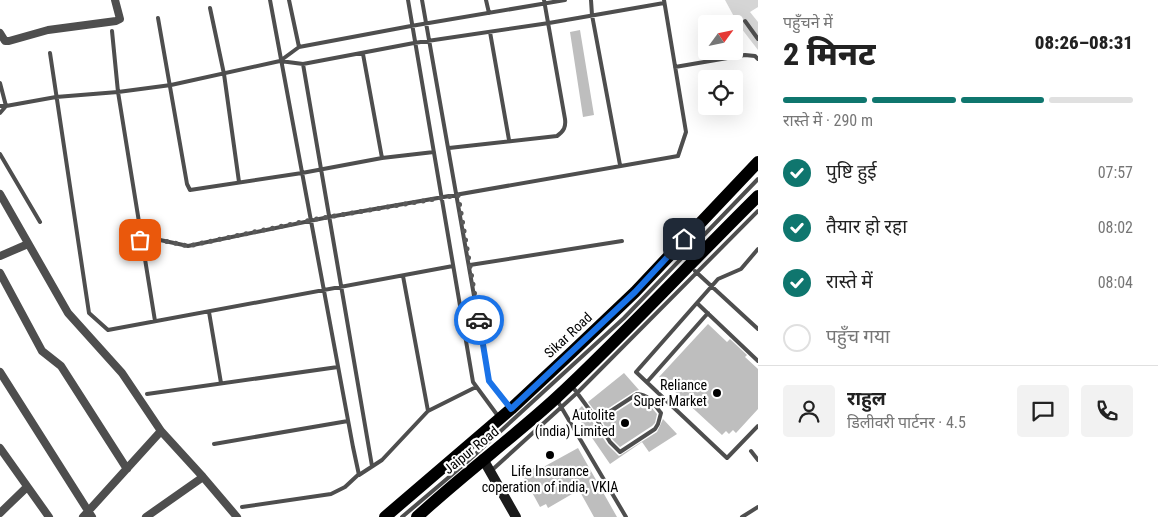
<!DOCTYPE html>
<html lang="hi">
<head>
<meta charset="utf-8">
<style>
	body { margin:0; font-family:"Roboto Condensed","Noto Sans Devanagari",sans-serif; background:#f2f2f2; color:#222; height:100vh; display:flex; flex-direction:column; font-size:19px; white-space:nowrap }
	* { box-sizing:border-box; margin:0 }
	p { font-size:16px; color:#767676 }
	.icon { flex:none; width:28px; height:28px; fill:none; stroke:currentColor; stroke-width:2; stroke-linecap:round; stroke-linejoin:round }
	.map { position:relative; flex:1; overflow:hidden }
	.sheet { display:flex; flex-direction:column; background:#fff; width:400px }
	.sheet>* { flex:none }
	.needle { width:32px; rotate:57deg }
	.fabs { position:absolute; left:698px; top:15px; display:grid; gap:10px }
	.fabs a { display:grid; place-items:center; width:45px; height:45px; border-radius:5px; background:#fff; box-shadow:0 5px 20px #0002; font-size:25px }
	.pin { position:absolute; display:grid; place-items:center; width:42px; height:42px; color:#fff; margin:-21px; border-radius:10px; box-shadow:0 2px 8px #0006 }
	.courier { position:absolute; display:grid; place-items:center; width:50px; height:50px; margin:-25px; border:4px solid #1a73e8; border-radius:50%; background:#fff; color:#222; box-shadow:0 1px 6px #0007 }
	.summary em { font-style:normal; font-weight:800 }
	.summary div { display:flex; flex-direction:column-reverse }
	.summary { display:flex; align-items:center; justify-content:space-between; height:85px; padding:0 25px }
	h1 { font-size:32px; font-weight:800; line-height:38px }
	.bar { display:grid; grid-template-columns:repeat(4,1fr); gap:8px 5px; align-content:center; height:60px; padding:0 25px }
	.bar i { height:6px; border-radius:4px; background:#e0e0e0 }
	.bar .selected { background:#0f766e }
	.bar p { grid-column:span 4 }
	.line { display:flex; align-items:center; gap:12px; padding:0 25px; border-top:1px solid #e0e0e0 }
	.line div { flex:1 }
	.round { display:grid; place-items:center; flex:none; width:52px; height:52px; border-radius:5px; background:#f2f2f2 }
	ol { padding:0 25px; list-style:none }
	li { display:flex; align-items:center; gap:15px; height:55px }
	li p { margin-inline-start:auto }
	li .icon { padding:5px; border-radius:50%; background:#0f766e; color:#fff; stroke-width:4 }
	li:last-child { color:#767676 }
	li i { width:28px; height:28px; border:2px solid #e0e0e0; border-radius:50% }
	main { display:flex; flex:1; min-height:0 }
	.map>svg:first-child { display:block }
</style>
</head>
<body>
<main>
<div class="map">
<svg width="758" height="517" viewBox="0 0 758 517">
	<rect width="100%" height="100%" fill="#fff"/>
	<path fill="#d5d5d5" d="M725 0H758V7L750 12 758 22V50L738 24Z"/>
	<path fill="#bebebe" d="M580 30 594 115 583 117 570 32Z
		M708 324 727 342 730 339 747 355 745 357 758 369V409L736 433 733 430 729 434 726 431 722 435 659 377Z
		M624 373 639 390 635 391 598 415 588 402Z
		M638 398 646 401 657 414 655 423 652 426 620 447 613 440 602 421Z
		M582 406 607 444 619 456 657 432 663 419 677 434 649 452 642 442 610 464 575 413Z
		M578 448 617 517H594L579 490 548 508 546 504 540 507 522 474 536 467 538 470Z"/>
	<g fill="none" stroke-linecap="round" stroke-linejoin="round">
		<path stroke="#4e4e4e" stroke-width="4" d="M270 0 353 447 359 475 382 460 428 411 476 387
			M289 0 299 47
			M408 0 473 382 498 416
			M422 0 489 381 510 407
			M486 0 489 13
			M591 0 592 15 620 165
			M210 8 224 74 239 182
			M158 18 187 184 190 190 302 173 382 158 434 152
			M745 21 758 39
			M112 31 118 92 155 321
			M490 32 509 140
			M50 53 89 313 108 330 453 266
			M363 54 382 158
			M280 61 299 47 411 26 565 0
			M303 64 372 466
			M675 67 745 55 755 56 758 59
			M0 83 6 106
			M0 106H6L56 97 118 92 171 85 280 61 303 64 414 43 549 23 664 3
			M0 113 6 106
			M449 148 557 136C564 131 566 127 565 119L544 0
			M0 154 40 222
			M140 240H160L188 246 329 217 678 156 686 132 664 0
			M758 249 741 269 718 279 636 372 727 458 758 426
			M470 265 622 241
			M695 271 758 329
			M403 276 428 411
			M698 304 758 361
			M209 312 221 383
			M647 382 708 313
			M572 386 597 420 610 442 620 452 655 429 658 424 661 413C653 403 650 395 637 394L597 420
			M147 394 338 367
			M557 400 626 517
			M214 444 348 421
			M751 451 758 460
			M491 471 578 392 758 211
			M242 507 331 494 345 487 359 474
			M402 517 468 461 624 318 758 179
			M742 517 758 507"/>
		<path stroke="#4e4e4e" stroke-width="8" d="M0 33 5 41H9L48 30 116 21 120 19 115 0
			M0 194 68 313 122 373 161 431 203 477 237 517
			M0 256 28 244
			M0 273 42 351 61 366 127 469
			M0 372 92 517
			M0 448 49 517
			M0 513 27 487
			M83 517 161 431
			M146 517 203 477"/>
		<path stroke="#1b1b1b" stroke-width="10" d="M483 459 516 517"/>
		<path stroke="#000" stroke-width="12" d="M385 517 511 409 571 353 635 292 758 162
			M417 517C461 476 510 440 555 399 625 334 690 263 758 196"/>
	</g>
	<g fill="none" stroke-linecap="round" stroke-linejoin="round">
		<path stroke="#595959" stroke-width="5" stroke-dasharray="0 9" d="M140 240H160L188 246 311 220 458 195 479 320"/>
		<path stroke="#1a73e8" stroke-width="6" d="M479 320 489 381 511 409 635 292 684 239"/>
	</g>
	<g fill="#000" stroke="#fff" stroke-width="2">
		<circle cx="717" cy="393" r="5"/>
		<circle cx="625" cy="423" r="5"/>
		<circle cx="550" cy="455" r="5"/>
	</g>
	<g text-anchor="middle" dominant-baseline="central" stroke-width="4.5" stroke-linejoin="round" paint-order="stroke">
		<g font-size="14" fill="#000" stroke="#fff">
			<text transform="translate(568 335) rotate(-43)">Sikar Road</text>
			<text transform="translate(471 450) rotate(-39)">Jaipur Road</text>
		</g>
		<g font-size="14" fill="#000" stroke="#fff" text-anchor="end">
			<text x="707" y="385">Reliance<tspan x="707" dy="16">Super Market</tspan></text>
			<text x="615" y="415">Autolite<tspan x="615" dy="16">(india) Limited</tspan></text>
			<text x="550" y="471" text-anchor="middle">Life Insurance<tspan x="550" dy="16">coperation of india, VKIA</tspan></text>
		</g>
	</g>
</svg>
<div class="fabs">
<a><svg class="needle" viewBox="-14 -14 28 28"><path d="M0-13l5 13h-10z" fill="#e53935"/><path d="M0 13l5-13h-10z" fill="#767676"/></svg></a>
<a><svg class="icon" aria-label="locate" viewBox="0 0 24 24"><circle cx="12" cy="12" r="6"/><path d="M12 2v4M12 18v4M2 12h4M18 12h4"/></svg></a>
</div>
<div class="pin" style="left:140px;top:240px;background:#ea580c"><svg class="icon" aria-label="bag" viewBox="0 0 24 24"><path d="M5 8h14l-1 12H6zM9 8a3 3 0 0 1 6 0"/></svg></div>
<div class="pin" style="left:684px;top:239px;background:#1f2937"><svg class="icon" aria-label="home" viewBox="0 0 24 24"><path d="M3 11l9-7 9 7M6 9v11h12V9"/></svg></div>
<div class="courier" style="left:479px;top:320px"><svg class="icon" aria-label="car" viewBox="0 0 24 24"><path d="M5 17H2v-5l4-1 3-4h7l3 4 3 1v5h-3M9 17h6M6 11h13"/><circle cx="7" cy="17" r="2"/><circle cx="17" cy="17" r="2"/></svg></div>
</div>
<section class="sheet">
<div class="summary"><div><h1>2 मिनट</h1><p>पहुँचने में</p></div><em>08:26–08:31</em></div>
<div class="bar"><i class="selected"></i><i class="selected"></i><i class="selected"></i><i></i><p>रास्ते में · 290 m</p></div>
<ol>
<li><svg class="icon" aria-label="check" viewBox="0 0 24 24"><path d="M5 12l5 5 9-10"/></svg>पुष्टि हुई<p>07:57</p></li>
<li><svg class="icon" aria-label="check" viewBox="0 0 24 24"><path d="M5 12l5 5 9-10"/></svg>तैयार हो रहा<p>08:02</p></li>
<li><svg class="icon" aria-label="check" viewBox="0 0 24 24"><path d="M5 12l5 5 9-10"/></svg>रास्ते में<p>08:04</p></li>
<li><i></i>पहुँच गया</li>
</ol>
<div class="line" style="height:90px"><a class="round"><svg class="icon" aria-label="person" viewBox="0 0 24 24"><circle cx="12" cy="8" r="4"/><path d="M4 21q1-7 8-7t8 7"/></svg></a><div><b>राहुल</b><p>डिलीवरी पार्टनर · 4.5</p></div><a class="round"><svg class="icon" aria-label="chat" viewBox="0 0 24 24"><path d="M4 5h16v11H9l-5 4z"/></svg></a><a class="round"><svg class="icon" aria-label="phone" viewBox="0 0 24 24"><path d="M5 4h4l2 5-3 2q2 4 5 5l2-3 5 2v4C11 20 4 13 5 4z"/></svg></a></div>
</section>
</main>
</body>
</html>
